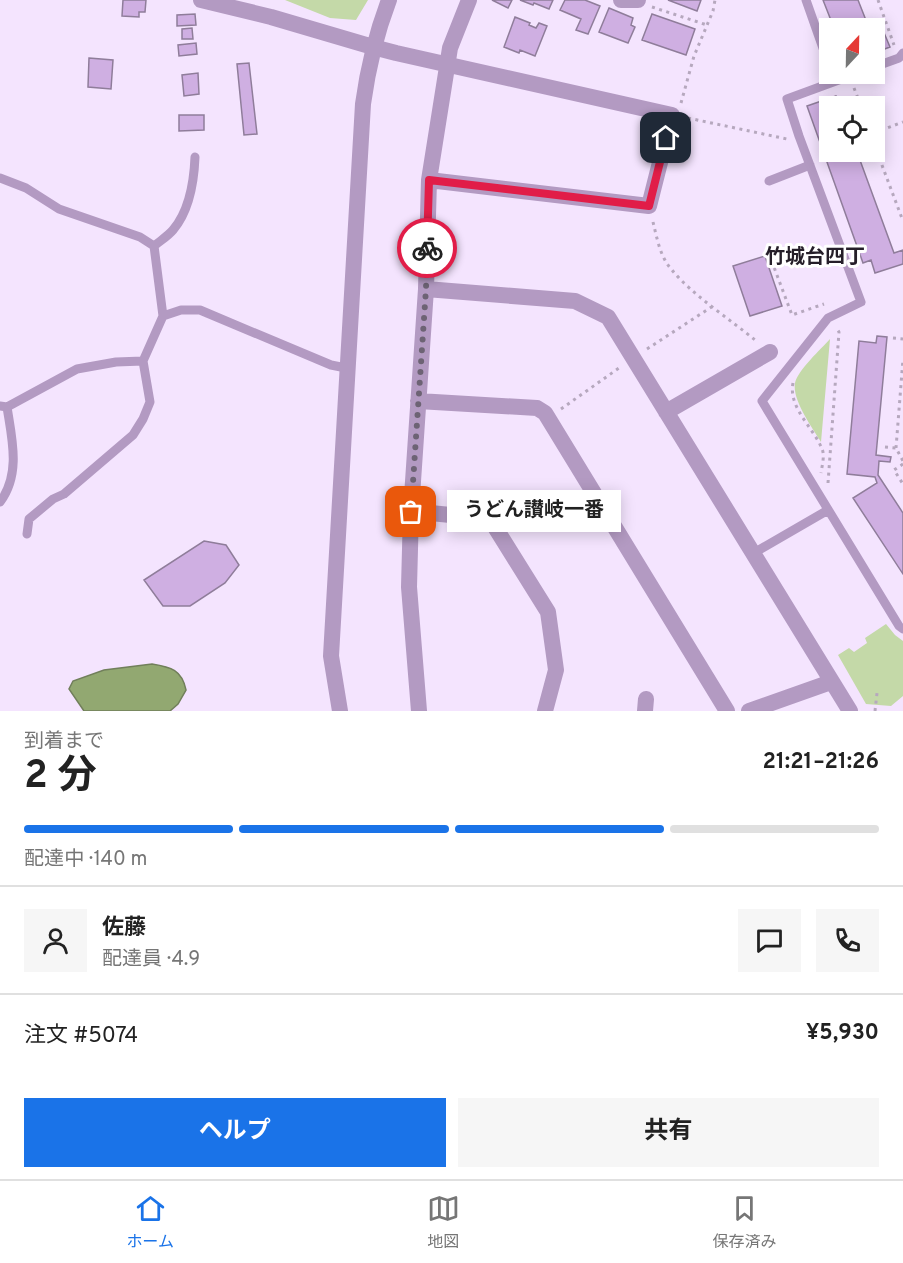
<!DOCTYPE html>
<html lang="ja">
<head>
<meta charset="utf-8">
<style>
	body { margin:0; font-family:Overpass,"Noto Sans JP",sans-serif; background:#f6f6f6; color:#222; height:100vh; display:flex; flex-direction:column; font-size:22px; white-space:nowrap }
	* { box-sizing:border-box; margin:0 }
	p { font-size:20px; color:#767676 }
	.icon { flex:none; width:33px; height:33px; fill:none; stroke:currentColor; stroke-width:2; stroke-linecap:round; stroke-linejoin:round }
	.map { position:relative; height:711px; overflow:hidden }
	.panel { display:flex; flex-direction:column; background:#fff; flex:1 }
	.panel>* { flex:none }
	.needle { width:39px; rotate:22deg }
	.tools { position:absolute; left:819px; top:18px; display:grid; gap:12px }
	.tools a { display:grid; place-items:center; width:66px; height:66px; border-radius:0px; background:#fff; box-shadow:0 3px 15px #0003; font-size:30px }
	.pin { position:absolute; display:grid; place-items:center; width:51px; height:51px; color:#fff; margin:-26px; border-radius:12px; box-shadow:0 3px 9px #0006 }
	.courier { position:absolute; display:grid; place-items:center; width:60px; height:60px; margin:-30px; border:4px solid #e11d48; border-radius:50%; background:#fff; color:#222; box-shadow:0 2px 8px #0007 }
	.bubble { position:absolute; height:42px; border-radius:0px; background:#fff; box-shadow:0 3px 15px #0003; font-size:20px; font-weight:700; line-height:42px; text-align:center }
	.headline em { font-style:normal; font-weight:700 }
	.headline div { display:flex; flex-direction:column-reverse }
	.headline { display:flex; align-items:center; justify-content:space-between; height:102px; padding:0 24px }
	h1 { font-size:39px; font-weight:700; line-height:45px }
	.bar { display:grid; grid-template-columns:repeat(4,1fr); gap:9px 6px; align-content:center; height:72px; padding:0 24px }
	.bar i { height:8px; border-radius:4px; background:#e0e0e0 }
	.bar .selected { background:#1a73e8 }
	.bar p { grid-column:span 4 }
	.line { display:flex; align-items:center; gap:15px; padding:0 24px; border-top:2px solid #e0e0e0 }
	.line div { flex:1 }
	.round { display:grid; place-items:center; flex:none; width:63px; height:63px; border-radius:0px; background:#f6f6f6 }
	.action { display:flex; gap:12px; margin-top:auto; padding:12px 24px }
	.action a { flex:1; height:69px; border-radius:0px; background:#1a73e8; color:#fff; font-size:24px; font-weight:700; line-height:69px; text-align:center }
	.action a+a { background:#f6f6f6; color:#222 }
	.tab-bar { display:flex; justify-content:space-around; align-items:center; height:84px; border-top:2px solid #e0e0e0; background:#fff; font-size:16px; color:#767676 }
	.tab-bar a { display:grid; justify-items:center; gap:3px }
	.tab-bar .selected { color:#1a73e8 }
	.map>svg:first-child { display:block }
</style>
</head>
<body>
<div class="map">
<svg width="903" height="711" viewBox="0 0 903 711">
	<rect width="100%" height="100%" fill="#f4e4fe"/>
	<path fill="#c4d9a8" d="M285 0H368L356 20 330 18Z
		M830 339 821 442C812 427 792 400 795 383 798 370 821 349 830 339Z
		M886 624 895 635 903 641V696L891 706 866 704 838 655 849 648 854 652 867 643 865 638Z"/>
	<path fill="#92a871" stroke="#717f5b" stroke-width="1.5" d="M152 664C171 667 182 670 186 690L178 704 170 711H84L69 689 73 681 104 670Z"/>
	<path fill="#cfafe2" stroke="#8f7d9a" stroke-width="1.5" d="M123 0H146L145 12H139V17L122 16Z
		M492 0H512L508 8Z
		M520 0H553L549 9 534 3 533 5Z
		M565 0H585L600 6 588 34 576 30 581 19 560 10Z
		M668 0H701L697 11Z
		M823 0H858L869 28H834Z
		M609 8 633 18 631 25 635 27 628 43 599 32Z
		M195 14 196 25 177 26V15Z
		M652 14 695 29 686 55 642 40Z
		M515 17 530 23 529 25 536 28 539 23 547 26 535 56 520 50 519 53 504 47Z
		M192 28 193 39H182V29Z
		M882 28 890 47 874 53V31Z
		M196 43 197 54 179 56 178 45Z
		M89 58 113 60 111 89 88 87Z
		M249 63 257 134 244 135 237 64Z
		M198 73 199 94 184 96 182 75Z
		M836 96 840 106H830V152H857L894 253 903 250V264L875 273 871 260 863 263 807 106Z
		M179 115H204V130L179 131Z
		M765 256 782 306 750 316 733 266Z
		M877 336 887 337 876 455 891 457 890 462 879 461 878 475 903 513V574L853 498 877 483 875 477 847 474 859 341 876 343Z
		M204 541 226 545 239 565 225 583 190 606H163L144 580Z"/>
	<g fill="none" stroke-linecap="round" stroke-linejoin="round">
		<path stroke="#b6a8be" stroke-width="3" stroke-dasharray="3 4.5" stroke-linecap="butt" d="M878 0 894 45
			M652 7 707 25
			M854 88 861 106
			M681 103 694 56 713 11 715 0
			M688 118 787 139
			M874 133 903 122
			M874 144 903 221
			M653 222C657 238 660 257 672 270 691 294 731 320 755 340
			M769 254 792 315 824 304
			M893 338 903 339
			M647 349 713 306
			M793 383C788 408 814 428 822 449 825 455 822 466 821 473
			M561 409 619 368
			M885 447 896 448 903 461
			M896 448 903 359
			M903 464 894 470 903 484
			M828 483 839 332 837 329
			M875 711 877 693"/>
		<path stroke="#b39ac2" stroke-width="9" d="M806 0 830 68
			M874 67 899 58 903 53
			M855 74 787 99 799 136 861 302 828 318 762 401 899 626 903 629
			M0 178 26 188 59 209 140 237 154 246 163 316 143 361 150 402 143 419 133 435 64 494 53 499 29 519 27 534
			M769 181 810 165
			M154 246C160 241 168 236 173 230 190 210 194 182 195 157
			M163 316 181 310H200L331 365 346 368
			M0 406 7 407 77 369 116 362 143 361
			M0 502C21 474 12 439 7 407
			M752 554 828 510"/>
		<path stroke="#b39ac2" stroke-width="16" d="M621 0H638
			M373 47 396 53 672 115 649 206 429 180
			M426 289 575 301 608 317 850 711
			M418 401 537 408 545 413 727 711
			M666 412 770 352
			M411 511 490 519 548 612 556 670 545 711
			M419 711 409 587 411 511 426 289 429 180 450 48 469 0
			M645 711 646 699
			M749 711 831 682"/>
		<path stroke="#b39ac2" stroke-width="16" d="M201 0 271 17 373 47
			M340 711 331 656 363 104C368 68 376 34 389 0"/>
	</g>
	<g fill="none" stroke-linecap="round" stroke-linejoin="round">
		<path stroke="#6d6374" stroke-width="6" stroke-dasharray="0 10.8" d="M411 512 426 289 427 248"/>
		<path stroke="#e11d48" stroke-width="8" d="M427 248 429 180 649 206 666 138"/>
	</g>
	<g text-anchor="middle" dominant-baseline="central" stroke-width="6" stroke-linejoin="round" paint-order="stroke">
		<g font-size="20" font-weight="bold" fill="#251e29" stroke="#fff">
			<text x="815" y="258">竹城台四丁</text>
		</g>
	</g>
</svg>
<div class="tools">
<a><svg class="needle" viewBox="-14 -14 28 28"><path d="M0-13l5 13h-10z" fill="#e53935"/><path d="M0 13l5-13h-10z" fill="#767676"/></svg></a>
<a><svg class="icon" aria-label="locate" viewBox="0 0 24 24"><circle cx="12" cy="12" r="6"/><path d="M12 2v4M12 18v4M2 12h4M18 12h4"/></svg></a>
</div>
<div class="pin" style="left:411px;top:512px;background:#ea580c"><svg class="icon" aria-label="bag" viewBox="0 0 24 24"><path d="M5 8h14l-1 12H6zM9 8a3 3 0 0 1 6 0"/></svg></div>
<div class="pin" style="left:666px;top:138px;background:#1f2937"><svg class="icon" aria-label="home" viewBox="0 0 24 24"><path d="M3 11l9-7 9 7M6 9v11h12V9"/></svg></div>
<div class="courier" style="left:427px;top:248px"><svg class="icon" aria-label="bike" viewBox="0 0 24 24"><circle cx="6" cy="16" r="4"/><circle cx="18" cy="16" r="4"/><path d="M6 16l4-8h5l3 8M10 8l3 8H6M13 5h3"/></svg></div>
<div class="bubble" style="left:447px;top:490px;width:174px">うどん讃岐一番</div>
</div>
<section class="panel">
<div class="headline"><div><h1>2 分</h1><p>到着まで</p></div><em>21:21–21:26</em></div>
<div class="bar"><i class="selected"></i><i class="selected"></i><i class="selected"></i><i></i><p>配達中 · 140 m</p></div>
<div class="line" style="height:108px"><a class="round"><svg class="icon" aria-label="person" viewBox="0 0 24 24"><circle cx="12" cy="8" r="4"/><path d="M4 21q1-7 8-7t8 7"/></svg></a><div><b>佐藤</b><p>配達員 · 4.9</p></div><a class="round"><svg class="icon" aria-label="chat" viewBox="0 0 24 24"><path d="M4 5h16v11H9l-5 4z"/></svg></a><a class="round"><svg class="icon" aria-label="phone" viewBox="0 0 24 24"><path d="M5 4h4l2 5-3 2q2 4 5 5l2-3 5 2v4C11 20 4 13 5 4z"/></svg></a></div>
<div class="line" style="height:78px"><div>注文 #5074</div><b>¥5,930</b></div>
<div class="action"><a>ヘルプ</a><a>共有</a></div>
</section>
<nav class="tab-bar">
<a class="selected"><svg class="icon" aria-label="home" viewBox="0 0 24 24"><path d="M3 11l9-7 9 7M6 9v11h12V9"/></svg>ホーム</a>
<a><svg class="icon" aria-label="map" viewBox="0 0 24 24"><path d="M3 6l6-2 6 2 6-2v14l-6 2-6-2-6 2zM9 4v14M15 6v14"/></svg>地図</a>
<a><svg class="icon" aria-label="saved" viewBox="0 0 24 24"><path d="M7 4h10v16l-5-4-5 4z"/></svg>保存済み</a>
</nav>
</body>
</html>
